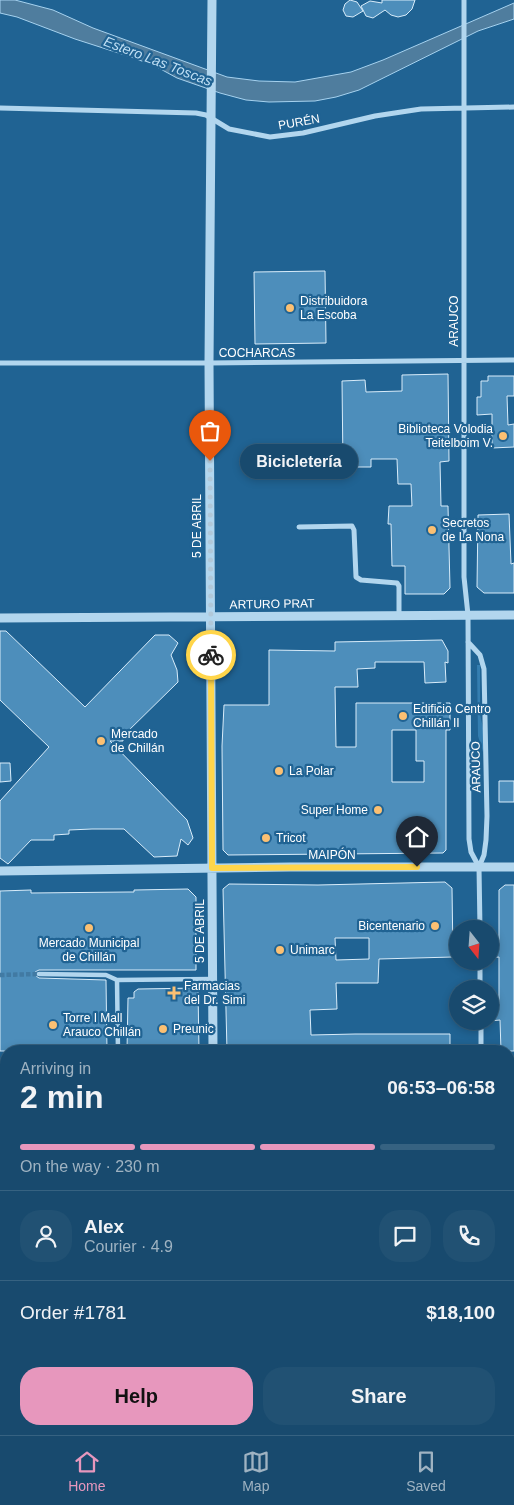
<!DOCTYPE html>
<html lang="en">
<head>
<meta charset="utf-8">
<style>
	body { margin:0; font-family:Helvetica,sans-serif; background:#215173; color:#f1f3f6; height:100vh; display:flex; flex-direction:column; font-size:19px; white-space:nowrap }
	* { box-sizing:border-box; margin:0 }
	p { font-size:16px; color:#9fb3c2 }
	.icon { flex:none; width:28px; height:28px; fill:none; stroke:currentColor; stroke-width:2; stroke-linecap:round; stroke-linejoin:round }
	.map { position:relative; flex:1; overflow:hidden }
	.side { position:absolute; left:0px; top:1045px; width:515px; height:390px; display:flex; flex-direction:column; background:#184a6e; border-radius:20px 20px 0 0; box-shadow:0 2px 8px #0003,0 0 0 1px #366281 }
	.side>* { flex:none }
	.needle { width:32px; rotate:163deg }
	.tools { position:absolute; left:449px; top:920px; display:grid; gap:10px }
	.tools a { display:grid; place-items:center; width:50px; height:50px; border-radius:50%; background:#184a6e; box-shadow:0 2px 8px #0003,0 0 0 1px #366281; font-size:25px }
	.pin { position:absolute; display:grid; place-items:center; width:42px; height:42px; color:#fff; margin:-51px -21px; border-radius:50% 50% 50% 0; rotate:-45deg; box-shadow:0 0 5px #0007 }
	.pin .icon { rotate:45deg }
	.courier { position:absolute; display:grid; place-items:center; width:50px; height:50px; margin:-25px; border:4px solid #ffd54a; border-radius:50%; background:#fff; color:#222; box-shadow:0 1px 6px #0007 }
	.bubble { position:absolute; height:35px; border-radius:18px; background:#184a6e; box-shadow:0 2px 8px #0003,0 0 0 1px #366281; font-size:16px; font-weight:600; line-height:35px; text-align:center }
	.summary em { font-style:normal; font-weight:600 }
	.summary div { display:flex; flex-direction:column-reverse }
	.summary { display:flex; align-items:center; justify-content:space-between; height:85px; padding:0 20px }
	h1 { font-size:32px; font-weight:600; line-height:38px }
	.bar { display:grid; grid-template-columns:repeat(4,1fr); gap:8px 5px; align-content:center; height:60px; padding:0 20px }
	.bar i { height:6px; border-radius:4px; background:#366281 }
	.bar .current { background:#e797bd }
	.bar p { grid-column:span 4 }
	.line { display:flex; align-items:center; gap:12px; padding:0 20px; border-top:1px solid #366281 }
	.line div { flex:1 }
	.round { display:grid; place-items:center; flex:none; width:52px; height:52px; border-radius:20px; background:#215173 }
	.button { display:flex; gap:10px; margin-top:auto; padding:10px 20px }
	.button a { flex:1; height:58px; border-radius:20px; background:#e797bd; color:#111; font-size:20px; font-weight:600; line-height:58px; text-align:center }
	.button a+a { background:#215173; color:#f1f3f6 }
	.dock { display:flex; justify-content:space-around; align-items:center; height:70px; border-top:1px solid #366281; background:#184a6e; font-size:14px; color:#9fb3c2 }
	.dock a { display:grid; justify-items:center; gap:2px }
	.dock .current { color:#e797bd }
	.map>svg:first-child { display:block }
</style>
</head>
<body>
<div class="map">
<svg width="514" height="1435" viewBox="0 0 514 1435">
	<rect width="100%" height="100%" fill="#206393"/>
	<path fill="#347eb1" d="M477 665H480V714L483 728V752L478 736Z
		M509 1390H514V1435H487V1429H509Z"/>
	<path fill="#4f7d9e" stroke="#a6d2ef" d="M0 0H15L53 10 93 28 227 77 259 81 295 82 351 72 383 60 514 3V19L478 31 359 90 336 97 315 101 269 102 246 100 220 93 177 78 155 66 131 57 75 39 17 17 0 13Z"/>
	<path fill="#4d8ebb" stroke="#d8ecfa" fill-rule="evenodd" d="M350 0 357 2 363 11 353 17 346 16 343 10 345 4Z
		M382 0H415L412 9 406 15 398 17 391 15 385 10 373 18 366 16 361 6 370 1 382 3Z
		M325 271 326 343 255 344 254 272Z
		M448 374 449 461 440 462 441 506H448L450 588 444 594H405V566H392L391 524H388L389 506H412L411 484H398L397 459H371V467H343L342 381 365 380 366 392 402 391V375Z
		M488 376H514V396H507L508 425 514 424V447L492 448V414L477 415V397H481V381H488Z
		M509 514 511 564 514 563V593H484L477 587 478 515Z
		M0 631H6L85 707 155 635H169L178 643 171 655 177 670 178 682 123 736V741H110L187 820 193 838 188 845 181 839 177 856 154 857 124 829H92L69 830V834L54 835V840H31L8 864 0 858V801L49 747 0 700Z
		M442 640 448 651V663L445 662 446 682 425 683 424 662H375V668L357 669 358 687H335L336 747H356V703H450V730H446V850L443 853 228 855 223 850 222 746 224 705H269V650L335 651V642ZM392 730H416V761H424V782H392Z
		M0 763H10L11 781 0 782Z
		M499 781H514V802H499Z
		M445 882 452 888 453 957 379 959 378 983H336L337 1009 310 1010 311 1035 355 1034H450V1051H227L223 889 229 884 318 885ZM335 938H369V959L336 960Z
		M505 885H514V1051H501L500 1020 490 1021V1004H499V957L490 958V943H499V890Z
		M188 889 196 897V970H39L35 972 36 976 39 978 106 980 107 1051H0V891L31 890V893L128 892H134V890Z
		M198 988 199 1051H127L128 998H134V992L138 989Z"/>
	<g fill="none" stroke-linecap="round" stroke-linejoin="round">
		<path stroke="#417aa3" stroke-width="4.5" stroke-dasharray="4.5 2" stroke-linecap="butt" d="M0 975 39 974"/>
		<path stroke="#b2d6ee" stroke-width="4.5" d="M39 974 106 975 117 980
			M118 1051 117 980 212 979"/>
		<path stroke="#b2d6ee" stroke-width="5" d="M464 0V577L468 615 469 839 471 852 479 867
			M0 108 196 113 206 115 229 129 270 137 303 133 375 116 421 109 514 107
			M0 363H209L514 360
			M299 527 352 526 354 530 356 577 361 580 397 583 399 586V615
			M468 642 480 655 484 669 487 816 486 840 484 855 479 867 480 929
			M480 961V989
			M481 1021V1051
			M473 1429V1435"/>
		<path stroke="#b2d6ee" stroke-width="9" d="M212 0 209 363 213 1051
			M0 618 514 615
			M0 871 290 867H514
			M509 1122H514
			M0 1125H6
			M218 1435V1429"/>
		<path stroke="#dfeffa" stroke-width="10" d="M509 1376H514
			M0 1377H6"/>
	</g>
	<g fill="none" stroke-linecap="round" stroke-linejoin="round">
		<path stroke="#b1c8d9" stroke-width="5" stroke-dasharray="0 9" d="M210 461 211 655"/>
		<path stroke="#ffd54a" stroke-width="6" d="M211 655 212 868 417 867"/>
	</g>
	<g fill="#fbc073" stroke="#206393" stroke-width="2">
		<circle cx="290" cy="308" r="5"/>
		<circle cx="503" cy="436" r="5"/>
		<circle cx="432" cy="530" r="5"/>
		<circle cx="403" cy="716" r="5"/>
		<circle cx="101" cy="741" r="5"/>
		<circle cx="279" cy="771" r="5"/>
		<circle cx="378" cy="810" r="5"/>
		<circle cx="266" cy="838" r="5"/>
		<circle cx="435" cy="926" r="5"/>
		<circle cx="89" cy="928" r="5"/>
		<circle cx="280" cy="950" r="5"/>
		<path d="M171.5 985.5h5v5h5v5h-5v5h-5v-5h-5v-5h5z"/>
		<circle cx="53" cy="1025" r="5"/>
		<circle cx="163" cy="1029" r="5"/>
	</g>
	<g text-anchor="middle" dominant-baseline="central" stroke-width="4.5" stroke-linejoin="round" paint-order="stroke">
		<g font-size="12" fill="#fff" stroke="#206393">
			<text transform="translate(299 122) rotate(-10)">PURÉN</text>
			<text transform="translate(454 321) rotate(-90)">ARAUCO</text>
			<text x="257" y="353">COCHARCAS</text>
			<text transform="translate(197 526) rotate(-90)">5 DE ABRIL</text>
			<text transform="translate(272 604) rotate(-1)">ARTURO PRAT</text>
			<text transform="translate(476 767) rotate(-91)">ARAUCO</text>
			<text x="332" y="855">MAIPÓN</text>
			<text transform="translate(200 931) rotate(-90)">5 DE ABRIL</text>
		</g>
		<g font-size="12" fill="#fff" stroke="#206393" text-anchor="start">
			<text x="300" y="301">Distribuidora<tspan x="300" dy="14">La Escoba</tspan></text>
			<text x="493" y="429" text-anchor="end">Biblioteca Volodia<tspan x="493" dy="14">Teitelboim V.</tspan></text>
			<text x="442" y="523">Secretos<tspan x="442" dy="14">de La Nona</tspan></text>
			<text x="413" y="709">Edificio Centro<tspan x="413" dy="14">Chillán II</tspan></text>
			<text x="111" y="734">Mercado<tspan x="111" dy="14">de Chillán</tspan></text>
			<text x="289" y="771">La Polar</text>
			<text x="368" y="810" text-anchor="end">Super Home</text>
			<text x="276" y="838">Tricot</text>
			<text x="425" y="926" text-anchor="end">Bicentenario</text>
			<text x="89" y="943" text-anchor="middle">Mercado Municipal<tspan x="89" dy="14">de Chillán</tspan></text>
			<text x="290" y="950">Unimarc</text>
			<text x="184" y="986">Farmacias<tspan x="184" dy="14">del Dr. Simi</tspan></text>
			<text x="63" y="1018">Torre I Mall<tspan x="63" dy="14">Arauco Chillán</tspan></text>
			<text x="173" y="1029">Preunic</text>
		</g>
		<g font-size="14" font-style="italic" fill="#bfdff4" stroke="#206393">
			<text transform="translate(158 61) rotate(21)">Estero Las Toscas</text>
		</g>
	</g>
</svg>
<div class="tools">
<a><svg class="needle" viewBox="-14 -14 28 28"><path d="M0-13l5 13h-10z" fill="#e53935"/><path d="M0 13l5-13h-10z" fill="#9fb3c2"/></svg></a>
<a><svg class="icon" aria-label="layers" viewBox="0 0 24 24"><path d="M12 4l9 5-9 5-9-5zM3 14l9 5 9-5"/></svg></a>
</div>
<div class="pin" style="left:210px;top:461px;background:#ea580c"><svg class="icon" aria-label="bag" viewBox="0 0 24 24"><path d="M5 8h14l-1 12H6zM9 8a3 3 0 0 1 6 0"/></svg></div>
<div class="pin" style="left:417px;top:867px;background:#1f2937"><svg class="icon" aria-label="home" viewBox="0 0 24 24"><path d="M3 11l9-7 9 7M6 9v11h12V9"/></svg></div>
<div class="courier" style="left:211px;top:655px"><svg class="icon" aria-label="bike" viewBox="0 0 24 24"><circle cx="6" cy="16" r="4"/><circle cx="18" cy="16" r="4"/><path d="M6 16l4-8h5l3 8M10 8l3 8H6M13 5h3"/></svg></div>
<div class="bubble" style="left:240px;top:444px;width:118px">Bicicletería</div>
<section class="side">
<div class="summary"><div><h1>2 min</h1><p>Arriving in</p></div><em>06:53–06:58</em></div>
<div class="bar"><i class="current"></i><i class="current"></i><i class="current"></i><i></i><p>On the way · 230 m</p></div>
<div class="line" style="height:90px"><a class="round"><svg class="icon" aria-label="person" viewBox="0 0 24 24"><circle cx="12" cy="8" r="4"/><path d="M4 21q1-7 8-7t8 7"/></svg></a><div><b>Alex</b><p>Courier · 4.9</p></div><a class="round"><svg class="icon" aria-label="chat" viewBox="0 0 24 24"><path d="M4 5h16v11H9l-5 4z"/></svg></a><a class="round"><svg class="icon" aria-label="phone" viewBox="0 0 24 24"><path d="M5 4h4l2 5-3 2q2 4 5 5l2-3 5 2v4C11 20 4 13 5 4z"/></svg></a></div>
<div class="line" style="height:65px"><div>Order #1781</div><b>$18,100</b></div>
<div class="button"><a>Help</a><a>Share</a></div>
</section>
</div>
<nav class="dock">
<a class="current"><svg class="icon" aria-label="home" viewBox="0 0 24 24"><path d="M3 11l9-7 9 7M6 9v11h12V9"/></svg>Home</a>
<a><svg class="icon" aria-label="map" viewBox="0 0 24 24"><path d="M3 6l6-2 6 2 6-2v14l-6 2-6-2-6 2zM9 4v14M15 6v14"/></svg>Map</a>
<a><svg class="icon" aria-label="saved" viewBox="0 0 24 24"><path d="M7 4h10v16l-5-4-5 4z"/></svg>Saved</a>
</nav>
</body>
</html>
